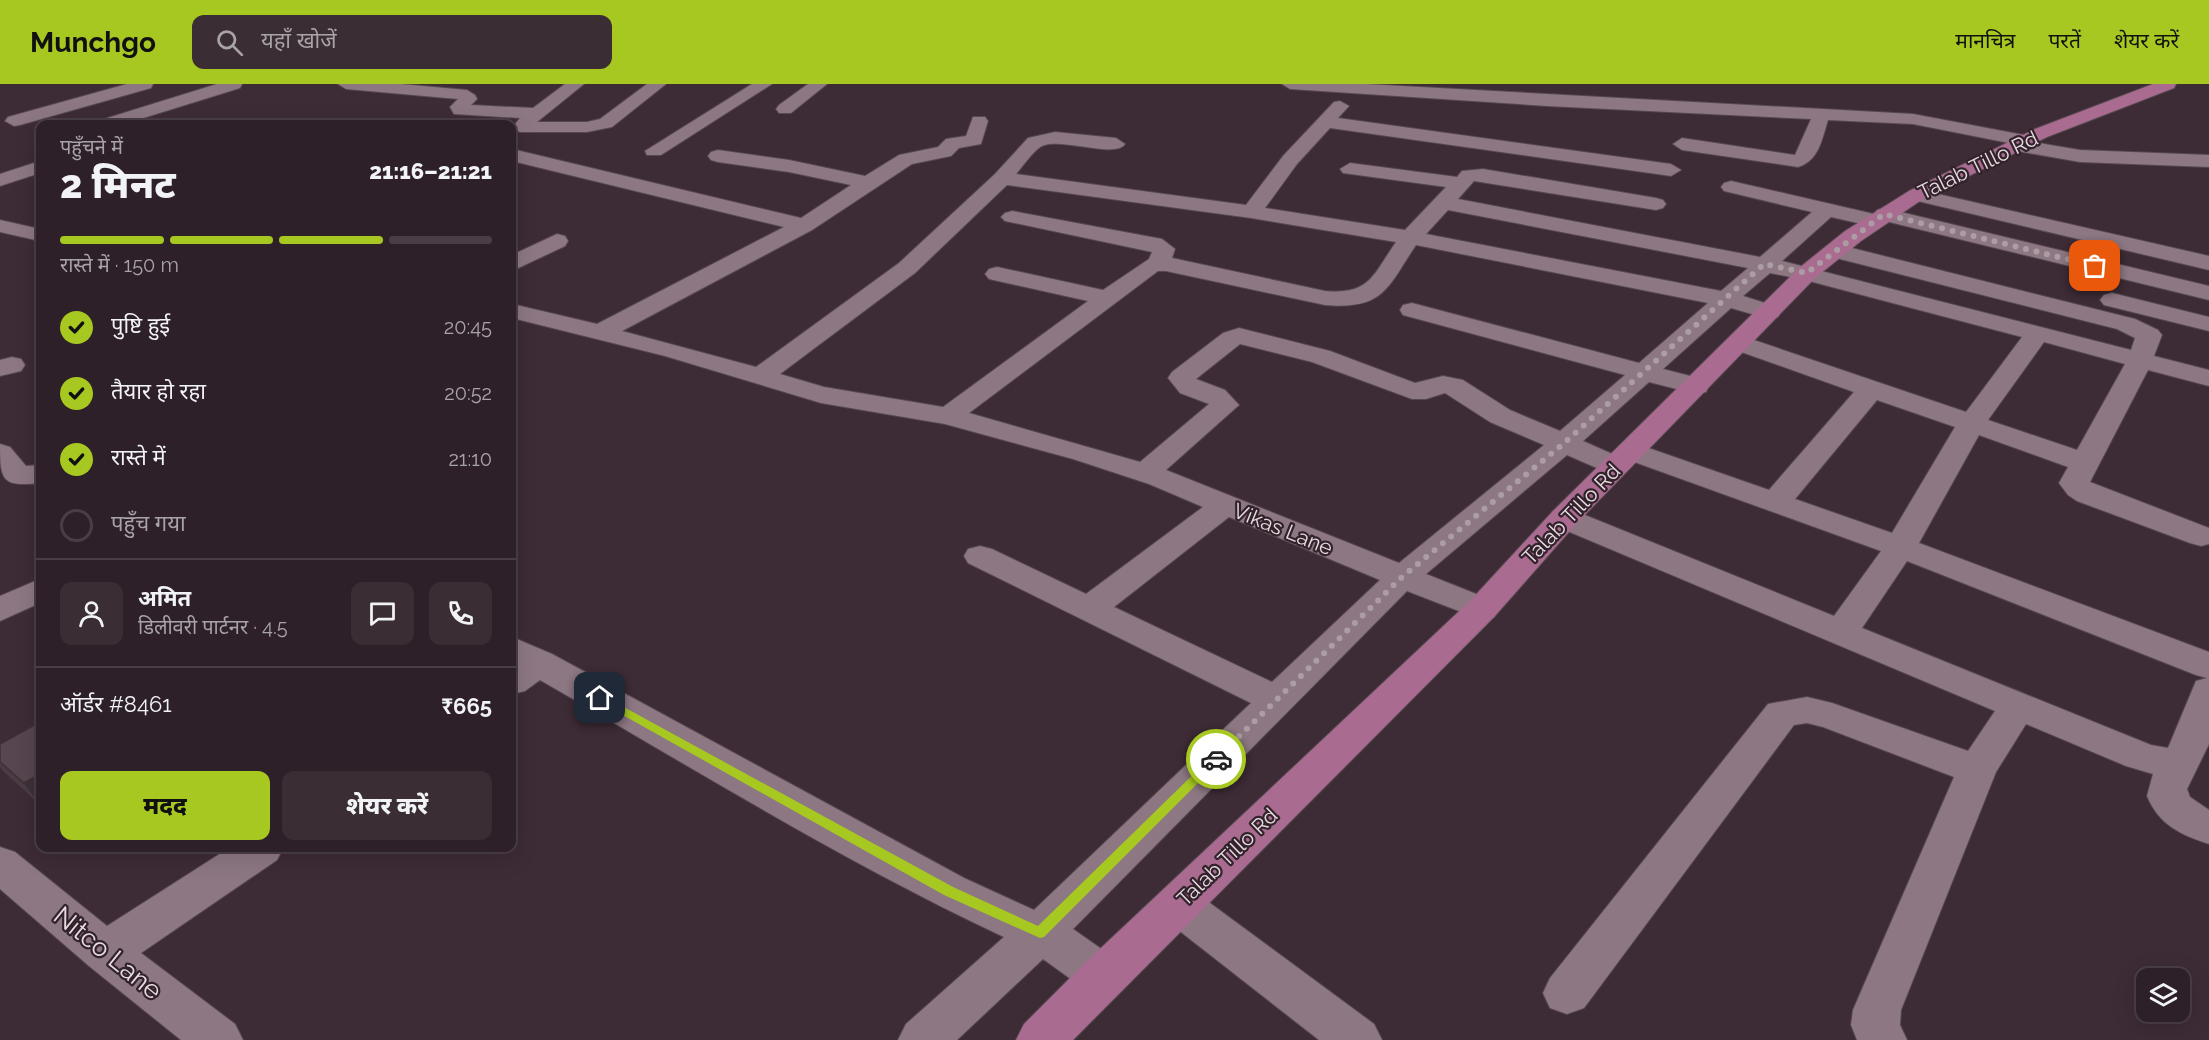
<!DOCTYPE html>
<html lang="hi">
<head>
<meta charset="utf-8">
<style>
	body { margin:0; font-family:Raleway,"Noto Sans Devanagari",sans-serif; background:#3a2d34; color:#f1f3f6; height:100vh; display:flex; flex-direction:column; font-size:22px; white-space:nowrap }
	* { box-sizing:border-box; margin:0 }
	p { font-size:20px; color:#a7a3a8 }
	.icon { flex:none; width:33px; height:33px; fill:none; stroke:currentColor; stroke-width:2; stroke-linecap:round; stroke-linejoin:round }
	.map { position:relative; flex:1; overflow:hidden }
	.side { position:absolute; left:36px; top:36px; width:480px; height:732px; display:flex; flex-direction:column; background:#2e2028; border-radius:12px; box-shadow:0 6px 24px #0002,0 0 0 2px #493e45 }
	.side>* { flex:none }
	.fabs { position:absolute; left:2136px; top:884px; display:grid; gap:12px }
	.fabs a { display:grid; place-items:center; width:54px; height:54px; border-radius:12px; background:#2e2028; box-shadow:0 6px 24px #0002,0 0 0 2px #493e45; font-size:30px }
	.pin { position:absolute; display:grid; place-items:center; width:51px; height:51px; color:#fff; margin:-26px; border-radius:12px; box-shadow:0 3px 9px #0006 }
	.courier { position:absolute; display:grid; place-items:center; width:60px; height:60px; margin:-30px; border:4px solid #a6c820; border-radius:50%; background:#fff; color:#222; box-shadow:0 2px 8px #0007 }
	.overview em { font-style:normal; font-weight:800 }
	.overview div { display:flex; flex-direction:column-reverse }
	.overview { display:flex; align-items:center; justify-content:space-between; height:102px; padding:0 24px }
	h1 { font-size:39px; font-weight:800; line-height:45px }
	.bar { display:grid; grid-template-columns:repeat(4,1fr); gap:9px 6px; align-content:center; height:72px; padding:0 24px }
	.bar i { height:8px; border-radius:4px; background:#493e45 }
	.bar .current { background:#a6c820 }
	.bar p { grid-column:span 4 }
	.line { display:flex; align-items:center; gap:15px; padding:0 24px; border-top:2px solid #493e45 }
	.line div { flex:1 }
	.round { display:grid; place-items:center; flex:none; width:63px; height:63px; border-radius:12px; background:#3a2d34 }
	ol { padding:0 24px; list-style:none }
	li { display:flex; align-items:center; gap:18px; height:66px }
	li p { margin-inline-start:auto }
	li .icon { padding:6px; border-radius:50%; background:#a6c820; color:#111; stroke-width:4 }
	li:last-child { color:#a7a3a8 }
	li i { width:33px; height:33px; border:3px solid #493e45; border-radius:50% }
	.primary-button { display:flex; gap:12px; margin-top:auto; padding:12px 24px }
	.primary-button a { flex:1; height:69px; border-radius:12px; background:#a6c820; color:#111; font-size:24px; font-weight:800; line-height:69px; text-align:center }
	.primary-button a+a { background:#3a2d34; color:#f1f3f6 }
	header { display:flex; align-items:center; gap:36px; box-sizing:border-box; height:84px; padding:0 30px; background:#a6c820; color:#111 }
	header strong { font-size:28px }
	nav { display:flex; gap:33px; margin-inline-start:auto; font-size:21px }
	.search { width:420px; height:54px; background:#3a2d34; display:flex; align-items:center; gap:15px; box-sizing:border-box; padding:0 21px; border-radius:12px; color:#a7a3a8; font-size:22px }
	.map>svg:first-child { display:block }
</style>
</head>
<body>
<header>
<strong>Munchgo</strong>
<div class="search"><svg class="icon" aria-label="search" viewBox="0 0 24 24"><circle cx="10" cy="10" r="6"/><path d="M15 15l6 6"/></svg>यहाँ खोजें</div>
<nav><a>मानचित्र</a><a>परतें</a><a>शेयर करें</a></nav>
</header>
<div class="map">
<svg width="2209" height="956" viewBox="0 0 2209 956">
	<rect width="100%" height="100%" fill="#3d2b35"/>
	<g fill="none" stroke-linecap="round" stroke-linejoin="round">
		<g stroke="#564850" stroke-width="2">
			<path id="minor" d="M127 0H153L151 4 20 41 14 42 5 37 8 33Z
				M217 0H242L240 4 124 40H98L101 36Z
				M338 0H401L467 6 475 11 477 15 471 21 533 24 565 0H584L537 38H587L600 35 647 0H666L612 43 587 48H520L512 44 520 34 454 30 450 23 458 15 346 5Z
				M752 0H772L661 71H647L645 67Z
				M808 0H827L791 29H779L776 25 779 21Z
				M1282 0H1366L1913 30 2024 51 2031 53 2033 58 2080 66 2209 71V83L2080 78 2017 67 2010 65 2009 59 1913 40 1828 36C1822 55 1819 77 1798 83L1682 66 1673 60 1682 54 1795 71 1811 35 1547 22 1290 5Z
				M1340 17 1349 22 1338 34 1671 80 1681 86 1671 92 1330 44 1297 80 1265 124 1405 146 1446 103 1343 89 1340 85 1350 79 1457 93 1462 87 1483 85 1656 114 1663 116 1666 120 1663 124 1656 126 1474 97 1458 115 1760 173 1812 128 1724 107 1721 103 1724 99 1731 97 1874 130 1877 126 1884 124 2209 202V216L1885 137 1883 142 1875 143 1831 133 1782 177 2131 266 2135 254 2117 245 1828 172 1825 167 1828 162 1836 160 2135 235 2158 246 2162 251 2154 272 2209 286V302L2148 286 2090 398 2209 444V460L2201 462 2190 459 2077 417 2068 411 2059 399 2068 383 1979 351 1919 459 2209 568V660L2187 705 2190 713 2209 726V760C2181 751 2159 741 2147 712L2153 690 2126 682 2026 640 1996 688 1901 926 1900 941 1907 956H1857L1851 941 1853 926 1954 693 1823 643 1807 639 1794 641 1584 924 1567 930 1550 924 1543 909 1550 894 1768 620 1807 613 1832 619 1968 667 1995 627 1553 441 1548 434 1553 427 1564 425 1575 427 1834 532 1881 467 1626 375 1631 382 1626 388 1616 391 1606 388 1567 371 1426 490 1494 517 1499 525 1494 533 1482 536 1407 507 1073 845 1120 878 1127 892 1120 906 1103 912 1086 906 1043 875 957 956H898L906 940 1004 853C844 778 693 684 540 596L525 607 512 610V553L552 570 964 794 1034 826 1251 619 968 479 964 472 968 465 980 462 992 465 1086 510 1203 423 1149 400 1073 375 945 340 821 319 665 272 512 234V220L597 240 784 143 512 77V65L801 134 851 101 789 88 718 78 711 76 708 72 711 68 718 66 789 76 865 92 899 71 938 63 946 55 966 52 973 33H985L988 37 981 60 959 64 951 72 912 80 812 146 622 247 756 283 899 179 995 90 1028 54 1055 48 1116 54 1125 60C1115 75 1061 53 1042 62 1033 67 1023 82 1016 90L1246 121 1283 72 1334 18ZM1007 101 1251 134 1396 158C1373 191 1370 211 1325 207L1172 174 1175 165 1162 155 1012 127 1005 129 1001 133 1005 137 1152 168 1149 175 1103 206 997 183 989 185 985 190 989 195 1088 217 943 323 824 303 780 290 915 189ZM1448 126 1748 184 1721 207 1426 150ZM1416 161 1708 219 1639 279 1412 219 1403 221 1400 226 1403 231 1625 291 1560 347 1510 326 1463 296 1443 292 1415 299 1330 267 1239 244 1223 249 1172 288 1168 294 1180 309 1209 320 1140 378 969 329 1158 187H1166L1325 221C1384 226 1387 204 1416 161ZM1770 189 1805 196 2022 253 1966 328 1748 254 1739 251 1730 254 1726 259 1730 264 1854 308 1769 406 1640 361 1630 358 1620 361 1615 367 1619 373 1583 357 1649 298 1696 310 1706 308 1709 302 1706 296 1663 285 1731 224 1769 235 1778 233 1781 228 1778 223 1743 212ZM2044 258 2125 280 2077 366 1988 336ZM1240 260 1312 278 1412 315H1426L1445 309 1490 338 1544 361 1399 479 1166 386 1239 321 1225 306 1196 295ZM1877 316 1955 343 1892 449 1795 415ZM1229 433 1380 496 1272 598 1114 523ZM1907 477 2196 591 2207 594 2196 597 2168 664 2151 661 1862 544Z
				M40 77V89L0 102V90Z
				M1916 105 2209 172V186L1909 115 1906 111 1909 107Z
				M0 136 40 145V157L0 148Z
				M557 150 565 152 568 157 565 162 512 187V171Z
				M2112 209 2209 233V247L2104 221 2100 216 2104 211Z
				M12 273 21 275 25 281 21 287 0 292V276Z
				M0 360 10 363 26 382 40 381V399C2 403 0 397 0 360Z
				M40 495V519L0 537V512Z
				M0 763 15 768 107 842 229 764H283L277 776 141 869 235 940 243 956H181L89 882 0 805Z
				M1179 803 1195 808 1374 940 1382 956H1319L1163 834 1157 821 1163 808Z"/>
		</g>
		<g stroke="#564850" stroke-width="2">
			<path id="major" d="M2153 0H2176L2174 4 2047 53 1923 115 1861 157 1815 194 1575 441 1494 533 1073 956H1016L1024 940 1086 878 1470 517 1553 427 1799 184 1845 147 1909 107 2035 45Z"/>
		</g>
		<use href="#minor" fill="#8c7782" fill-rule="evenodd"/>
		<use href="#major" fill="#a96c90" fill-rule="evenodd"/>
	</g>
	<path fill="#4b3b44" d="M40 638V720H39L3 687 0 683V660Z"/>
	<path fill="#3d3037" d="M40 690V720H39L24 699Z"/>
	<path fill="#57454f" stroke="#3d3037" stroke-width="1.5" d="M40 638V690L24 699 0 678V660Z"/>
	<path fill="#a6c820" d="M600 610 953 803 1038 842 1212 672 1216 671 1222 675 1044 853 1040 854 944 811 596 616 595 614Z"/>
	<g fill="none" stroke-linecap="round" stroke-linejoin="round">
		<path stroke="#ac9da5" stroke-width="6" stroke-dasharray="0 10.8" d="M1216 675 1402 493 1563 360 1764 180 1807 189 1884 130 2095 182"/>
	</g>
	<g text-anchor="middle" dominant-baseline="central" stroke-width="4.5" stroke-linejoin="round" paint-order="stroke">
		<g font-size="21" fill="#e7dbe1" stroke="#32222b">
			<text transform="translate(1978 81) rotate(-26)">Talab Tillo Rd</text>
			<text transform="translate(1571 430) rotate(-46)">Talab Tillo Rd</text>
			<text transform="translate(1283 445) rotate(22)">Vikas Lane</text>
			<text transform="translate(1227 773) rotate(-44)">Talab Tillo Rd</text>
		</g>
		<g font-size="26" fill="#e7dbe1" stroke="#32222b">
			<text transform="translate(108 869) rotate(39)">Nitco Lane</text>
		</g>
	</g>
</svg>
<div class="fabs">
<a><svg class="icon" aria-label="layers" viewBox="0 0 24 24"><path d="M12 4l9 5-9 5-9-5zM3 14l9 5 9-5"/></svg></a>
</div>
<div class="pin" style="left:2095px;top:182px;background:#ea580c"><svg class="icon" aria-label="bag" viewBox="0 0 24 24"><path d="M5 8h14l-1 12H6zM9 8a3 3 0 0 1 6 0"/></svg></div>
<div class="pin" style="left:600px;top:614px;background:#1f2937"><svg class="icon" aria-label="home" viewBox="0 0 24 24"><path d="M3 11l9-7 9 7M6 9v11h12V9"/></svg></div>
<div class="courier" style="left:1216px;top:675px"><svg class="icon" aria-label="car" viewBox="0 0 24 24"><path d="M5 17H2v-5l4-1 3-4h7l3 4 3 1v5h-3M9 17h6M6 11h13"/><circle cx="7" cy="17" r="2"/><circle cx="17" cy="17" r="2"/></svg></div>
<section class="side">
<div class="overview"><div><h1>2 मिनट</h1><p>पहुँचने में</p></div><em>21:16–21:21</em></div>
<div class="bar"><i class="current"></i><i class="current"></i><i class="current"></i><i></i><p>रास्ते में · 150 m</p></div>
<ol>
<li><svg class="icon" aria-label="check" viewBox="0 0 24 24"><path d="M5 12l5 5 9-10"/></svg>पुष्टि हुई<p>20:45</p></li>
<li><svg class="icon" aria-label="check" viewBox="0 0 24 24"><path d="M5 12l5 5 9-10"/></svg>तैयार हो रहा<p>20:52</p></li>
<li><svg class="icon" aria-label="check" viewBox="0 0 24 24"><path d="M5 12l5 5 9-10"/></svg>रास्ते में<p>21:10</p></li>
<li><i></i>पहुँच गया</li>
</ol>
<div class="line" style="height:108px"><a class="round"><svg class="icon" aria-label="person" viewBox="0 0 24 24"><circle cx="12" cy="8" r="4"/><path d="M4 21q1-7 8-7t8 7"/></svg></a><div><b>अमित</b><p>डिलीवरी पार्टनर · 4.5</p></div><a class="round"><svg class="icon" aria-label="chat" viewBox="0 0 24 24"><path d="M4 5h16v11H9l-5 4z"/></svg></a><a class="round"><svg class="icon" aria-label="phone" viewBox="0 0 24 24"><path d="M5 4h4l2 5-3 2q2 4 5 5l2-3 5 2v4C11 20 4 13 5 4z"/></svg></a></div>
<div class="line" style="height:78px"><div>ऑर्डर #8461</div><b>₹665</b></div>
<div class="primary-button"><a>मदद</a><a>शेयर करें</a></div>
</section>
</div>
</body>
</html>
